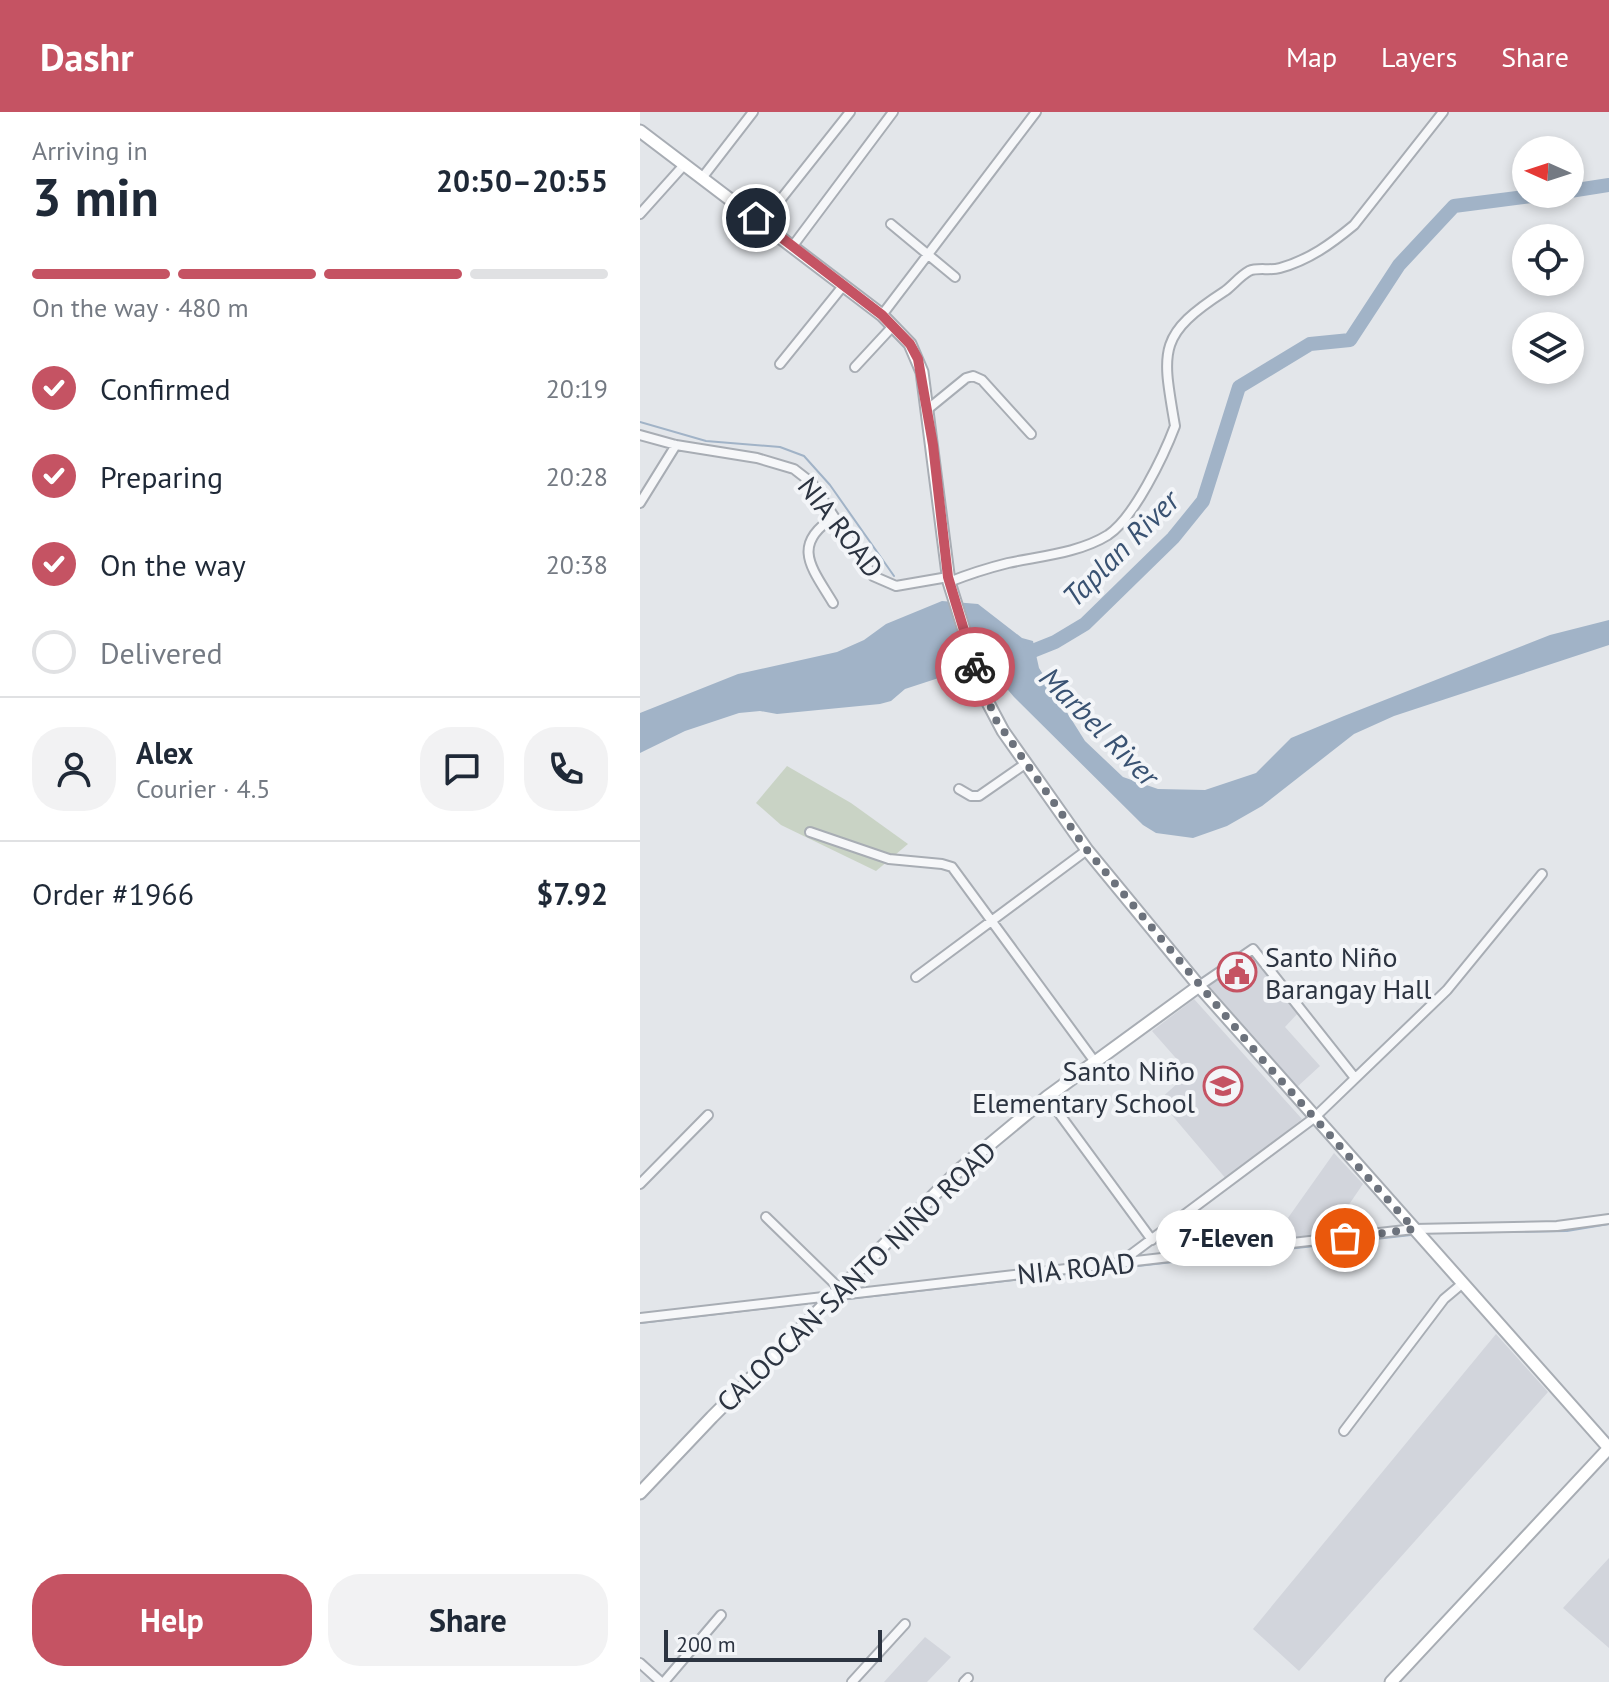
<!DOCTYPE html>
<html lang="en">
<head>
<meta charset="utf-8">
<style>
	body { margin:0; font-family:"PT Sans",sans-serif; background:#f2f2f3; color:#1f2937; height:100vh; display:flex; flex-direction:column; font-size:30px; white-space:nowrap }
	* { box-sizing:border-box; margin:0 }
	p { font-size:26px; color:#747a83 }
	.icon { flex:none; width:44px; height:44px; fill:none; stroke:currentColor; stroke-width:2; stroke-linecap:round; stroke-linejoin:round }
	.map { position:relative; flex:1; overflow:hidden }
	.details { display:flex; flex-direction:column; background:#fff; width:640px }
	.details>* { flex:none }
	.needle { width:52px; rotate:273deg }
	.controls { position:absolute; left:872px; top:24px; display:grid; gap:16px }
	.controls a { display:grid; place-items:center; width:72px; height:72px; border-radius:50%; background:#fff; box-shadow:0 4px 12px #0003; font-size:40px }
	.scale { position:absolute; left:24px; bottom:20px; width:218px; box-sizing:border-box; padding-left:8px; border:4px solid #2c3441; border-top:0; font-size:22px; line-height:28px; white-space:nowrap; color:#2c3441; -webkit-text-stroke:6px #f3f5f8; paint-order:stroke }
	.pin { position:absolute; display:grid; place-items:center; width:68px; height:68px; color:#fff; margin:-34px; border:4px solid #fff; border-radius:50%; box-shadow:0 2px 8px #0007 }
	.courier { position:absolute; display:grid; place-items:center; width:80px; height:80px; margin:-40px; border:6px solid #c55363; border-radius:50%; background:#fff; color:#222; box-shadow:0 2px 10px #0007 }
	.bubble { position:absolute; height:56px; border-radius:28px; background:#fff; box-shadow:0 4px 12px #0003; font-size:26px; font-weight:600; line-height:56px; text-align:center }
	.overview em { font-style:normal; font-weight:600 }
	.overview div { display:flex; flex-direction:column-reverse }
	.overview { display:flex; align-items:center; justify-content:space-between; height:136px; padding:0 32px }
	h1 { font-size:52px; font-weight:600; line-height:60px }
	.bar { display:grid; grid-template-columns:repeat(4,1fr); gap:12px 8px; align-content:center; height:96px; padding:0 32px }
	.bar i { height:10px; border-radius:6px; background:#e0e1e3 }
	.bar .active { background:#c55363 }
	.bar p { grid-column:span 4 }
	.line { display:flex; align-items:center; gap:20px; padding:0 32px; border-top:2px solid #e0e1e3 }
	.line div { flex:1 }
	.round { display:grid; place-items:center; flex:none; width:84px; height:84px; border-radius:32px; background:#f2f2f3 }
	ol { padding:0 32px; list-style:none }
	li { display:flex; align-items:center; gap:24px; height:88px }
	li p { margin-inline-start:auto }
	li .icon { padding:8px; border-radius:50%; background:#c55363; color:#fff; stroke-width:4 }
	li:last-child { color:#747a83 }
	li i { width:44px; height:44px; border:4px solid #e0e1e3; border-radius:50% }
	.cta { display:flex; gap:16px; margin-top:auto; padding:16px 32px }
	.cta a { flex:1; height:92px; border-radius:32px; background:#c55363; color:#fff; font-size:32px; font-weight:600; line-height:92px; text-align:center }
	.cta a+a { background:#f2f2f3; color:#1f2937 }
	header { display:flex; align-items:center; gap:48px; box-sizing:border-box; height:112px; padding:0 40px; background:#c55363; color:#fff }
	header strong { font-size:38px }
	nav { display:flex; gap:44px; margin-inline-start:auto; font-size:28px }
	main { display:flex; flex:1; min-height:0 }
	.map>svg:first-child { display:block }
</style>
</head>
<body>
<header>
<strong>Dashr</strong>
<nav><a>Map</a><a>Layers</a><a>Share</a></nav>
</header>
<main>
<section class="details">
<div class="overview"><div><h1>3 min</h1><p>Arriving in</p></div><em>20:50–20:55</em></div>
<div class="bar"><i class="active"></i><i class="active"></i><i class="active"></i><i></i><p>On the way · 480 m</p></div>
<ol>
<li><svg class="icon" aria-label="check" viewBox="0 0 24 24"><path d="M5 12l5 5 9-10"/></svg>Confirmed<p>20:19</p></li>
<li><svg class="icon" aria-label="check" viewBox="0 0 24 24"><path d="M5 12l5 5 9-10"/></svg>Preparing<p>20:28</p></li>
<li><svg class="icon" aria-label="check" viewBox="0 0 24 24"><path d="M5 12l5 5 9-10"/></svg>On the way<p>20:38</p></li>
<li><i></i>Delivered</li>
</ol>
<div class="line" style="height:144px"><a class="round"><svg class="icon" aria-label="person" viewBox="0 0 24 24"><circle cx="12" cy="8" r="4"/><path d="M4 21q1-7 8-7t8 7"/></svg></a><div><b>Alex</b><p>Courier · 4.5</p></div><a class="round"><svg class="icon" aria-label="chat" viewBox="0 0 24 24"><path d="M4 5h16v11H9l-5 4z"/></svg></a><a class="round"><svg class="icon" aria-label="phone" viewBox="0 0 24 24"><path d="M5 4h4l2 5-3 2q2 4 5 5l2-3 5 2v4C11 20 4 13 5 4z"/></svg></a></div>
<div class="line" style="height:104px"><div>Order #1966</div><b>$7.92</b></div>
<div class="cta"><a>Help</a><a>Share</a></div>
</section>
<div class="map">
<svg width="969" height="1570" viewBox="0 0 969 1570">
	<rect width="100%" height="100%" fill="#e3e6ea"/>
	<path fill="#d2d5dc" d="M612 842 659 900 645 915 680 954 657 975 566 874Z
		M554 887 662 1007 587 1068 519 988 549 961 512 919Z
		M694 1041 723 1072 686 1126 653 1130 638 1120Z
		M856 1222 908 1280 659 1559 613 1517Z
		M969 1446V1536L923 1496Z
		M285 1525 311 1545 287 1570H244Z"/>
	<path fill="#c9d3c5" d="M147 654 211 691 268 732 236 759 141 713 116 691Z"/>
	<path fill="#a1b3c7" d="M302 489 338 492 382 526 393 529 399 556 445 629 483 665 518 677 565 678 616 661 651 626 704 604 910 523 969 508V533L754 604 714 622 622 694 587 714 553 726 516 721 503 713 374 585 352 559 342 555 320 559 265 577 251 589 240 592 137 602 120 599 99 601 45 619 0 641V601L98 562 197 540 224 528 246 512Z"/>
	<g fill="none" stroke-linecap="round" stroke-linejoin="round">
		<path stroke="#a1b3c7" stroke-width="2" d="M0 310 66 329 140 335 164 344 190 373 254 464
			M790 1121 927 1119 969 1112
			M207 1187 771 1123
			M0 1211 179 1190"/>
		<path stroke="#a1b3c7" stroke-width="14" d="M930 79 969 73
			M380 544 415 530 445 512 533 426 563 389 599 275 670 232 710 228 759 153 814 94 908 82"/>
		<g stroke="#a8adb4" stroke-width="12">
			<path id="street" d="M62 66 113 0
				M0 102 44 53
				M122 111 210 0
				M251 112 315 165
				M152 135 253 0
				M242 203 396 0
				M140 252 203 174
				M215 255 253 214
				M288 297 326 266 333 264 342 268 391 322
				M0 323 36 333 117 346 154 357 172 371 233 464 256 474 308 465
				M0 391 36 333
				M309 470C329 462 348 456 368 451 401 444 439 441 468 423 494 406 524 343 535 314 522 238 517 223 585 179 593 173 600 164 609 159 618 155 630 159 640 156 669 148 691 132 714 113L803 0
				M193 491C172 456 150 433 194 405
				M319 677 331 684H339L385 652
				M170 720 249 747 302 752 312 755 455 950
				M276 865 447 738
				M559 874 613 837 715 966
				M407 985 512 1128
				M0 1072 68 1003
				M126 1105 200 1177
				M481 1150 674 1006 807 878 902 762
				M0 1206 774 1117 917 1114 969 1107
				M704 1319 804 1187 823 1171
				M0 1551 21 1570
				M24 1570 81 1503
				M212 1570 265 1512
				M324 1570 328 1566"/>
		</g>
		<g stroke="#a8adb4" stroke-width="15">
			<path id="secondary" d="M0 19 242 203 270 232 282 260 309 470 345 585 363 619 447 738 559 874 969 1336
				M0 1381 72 1305 320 1057 407 985 559 874
				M751 1570 969 1336"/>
		</g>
		<use href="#street" stroke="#f6f7f9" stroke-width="8"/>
		<use href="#secondary" stroke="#fff" stroke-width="11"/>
	</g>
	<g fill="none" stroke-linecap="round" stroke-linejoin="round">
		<path stroke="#6c727c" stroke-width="8" stroke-dasharray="0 14.4" d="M335 555 356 608 447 738 620 945 774 1117 705 1126"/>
		<path stroke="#c55363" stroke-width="10" d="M116 106 242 203 270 232 278 247 293 333 308 465 335 555"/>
	</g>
	<defs>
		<g id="civic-ring" transform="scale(2)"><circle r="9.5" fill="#f3f5f8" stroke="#c55363" stroke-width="1.5"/><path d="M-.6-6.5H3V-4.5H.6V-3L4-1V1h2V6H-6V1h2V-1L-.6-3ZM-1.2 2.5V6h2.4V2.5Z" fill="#c55363"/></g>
		<g id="school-ring" transform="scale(2)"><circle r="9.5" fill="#f3f5f8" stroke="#c55363" stroke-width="1.5"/><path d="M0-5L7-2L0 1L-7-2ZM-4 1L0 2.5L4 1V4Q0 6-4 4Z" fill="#c55363"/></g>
	</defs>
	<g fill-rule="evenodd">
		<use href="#civic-ring" x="597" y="860"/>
		<use href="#school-ring" x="583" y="974"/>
	</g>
	<g text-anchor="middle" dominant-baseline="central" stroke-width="8" stroke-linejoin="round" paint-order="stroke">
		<g font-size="28" fill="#2c3441" stroke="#f3f5f8">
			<text transform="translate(201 415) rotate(52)">NIA ROAD</text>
			<text transform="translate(436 1156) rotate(-6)">NIA ROAD</text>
			<text transform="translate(216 1164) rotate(-44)">CALOOCAN-SANTO NIÑO ROAD</text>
		</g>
		<g font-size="28" fill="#2c3441" stroke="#f3f5f8" text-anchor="start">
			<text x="625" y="844">Santo Niño<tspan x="625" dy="32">Barangay Hall</tspan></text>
			<text x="555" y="958" text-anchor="end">Santo Niño<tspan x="555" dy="32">Elementary School</tspan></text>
		</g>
		<g font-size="30" font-style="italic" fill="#395272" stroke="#f3f5f8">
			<text transform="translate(480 436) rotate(-45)">Taplan River</text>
			<text transform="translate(460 614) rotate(45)">Marbel River</text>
		</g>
	</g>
</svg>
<div class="controls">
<a><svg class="needle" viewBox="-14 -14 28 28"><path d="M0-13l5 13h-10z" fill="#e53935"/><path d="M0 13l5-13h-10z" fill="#747a83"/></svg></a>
<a><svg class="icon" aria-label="locate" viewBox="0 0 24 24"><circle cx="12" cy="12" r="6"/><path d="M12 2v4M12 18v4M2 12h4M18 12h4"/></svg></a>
<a><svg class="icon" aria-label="layers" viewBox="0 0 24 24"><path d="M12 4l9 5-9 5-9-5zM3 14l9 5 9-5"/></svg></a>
</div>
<div class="scale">200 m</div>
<div class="pin" style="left:705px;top:1126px;background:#ea580c"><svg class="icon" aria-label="bag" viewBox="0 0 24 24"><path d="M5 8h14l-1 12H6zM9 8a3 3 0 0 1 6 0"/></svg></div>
<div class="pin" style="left:116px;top:106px;background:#1f2937"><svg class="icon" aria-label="home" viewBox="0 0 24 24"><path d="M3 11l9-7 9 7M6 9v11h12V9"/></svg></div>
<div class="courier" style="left:335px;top:555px"><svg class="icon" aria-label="bike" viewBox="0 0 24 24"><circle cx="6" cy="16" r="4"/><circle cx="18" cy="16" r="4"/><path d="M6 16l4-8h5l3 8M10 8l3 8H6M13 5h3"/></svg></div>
<div class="bubble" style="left:516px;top:1098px;width:140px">7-Eleven</div>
</div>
</main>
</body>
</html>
